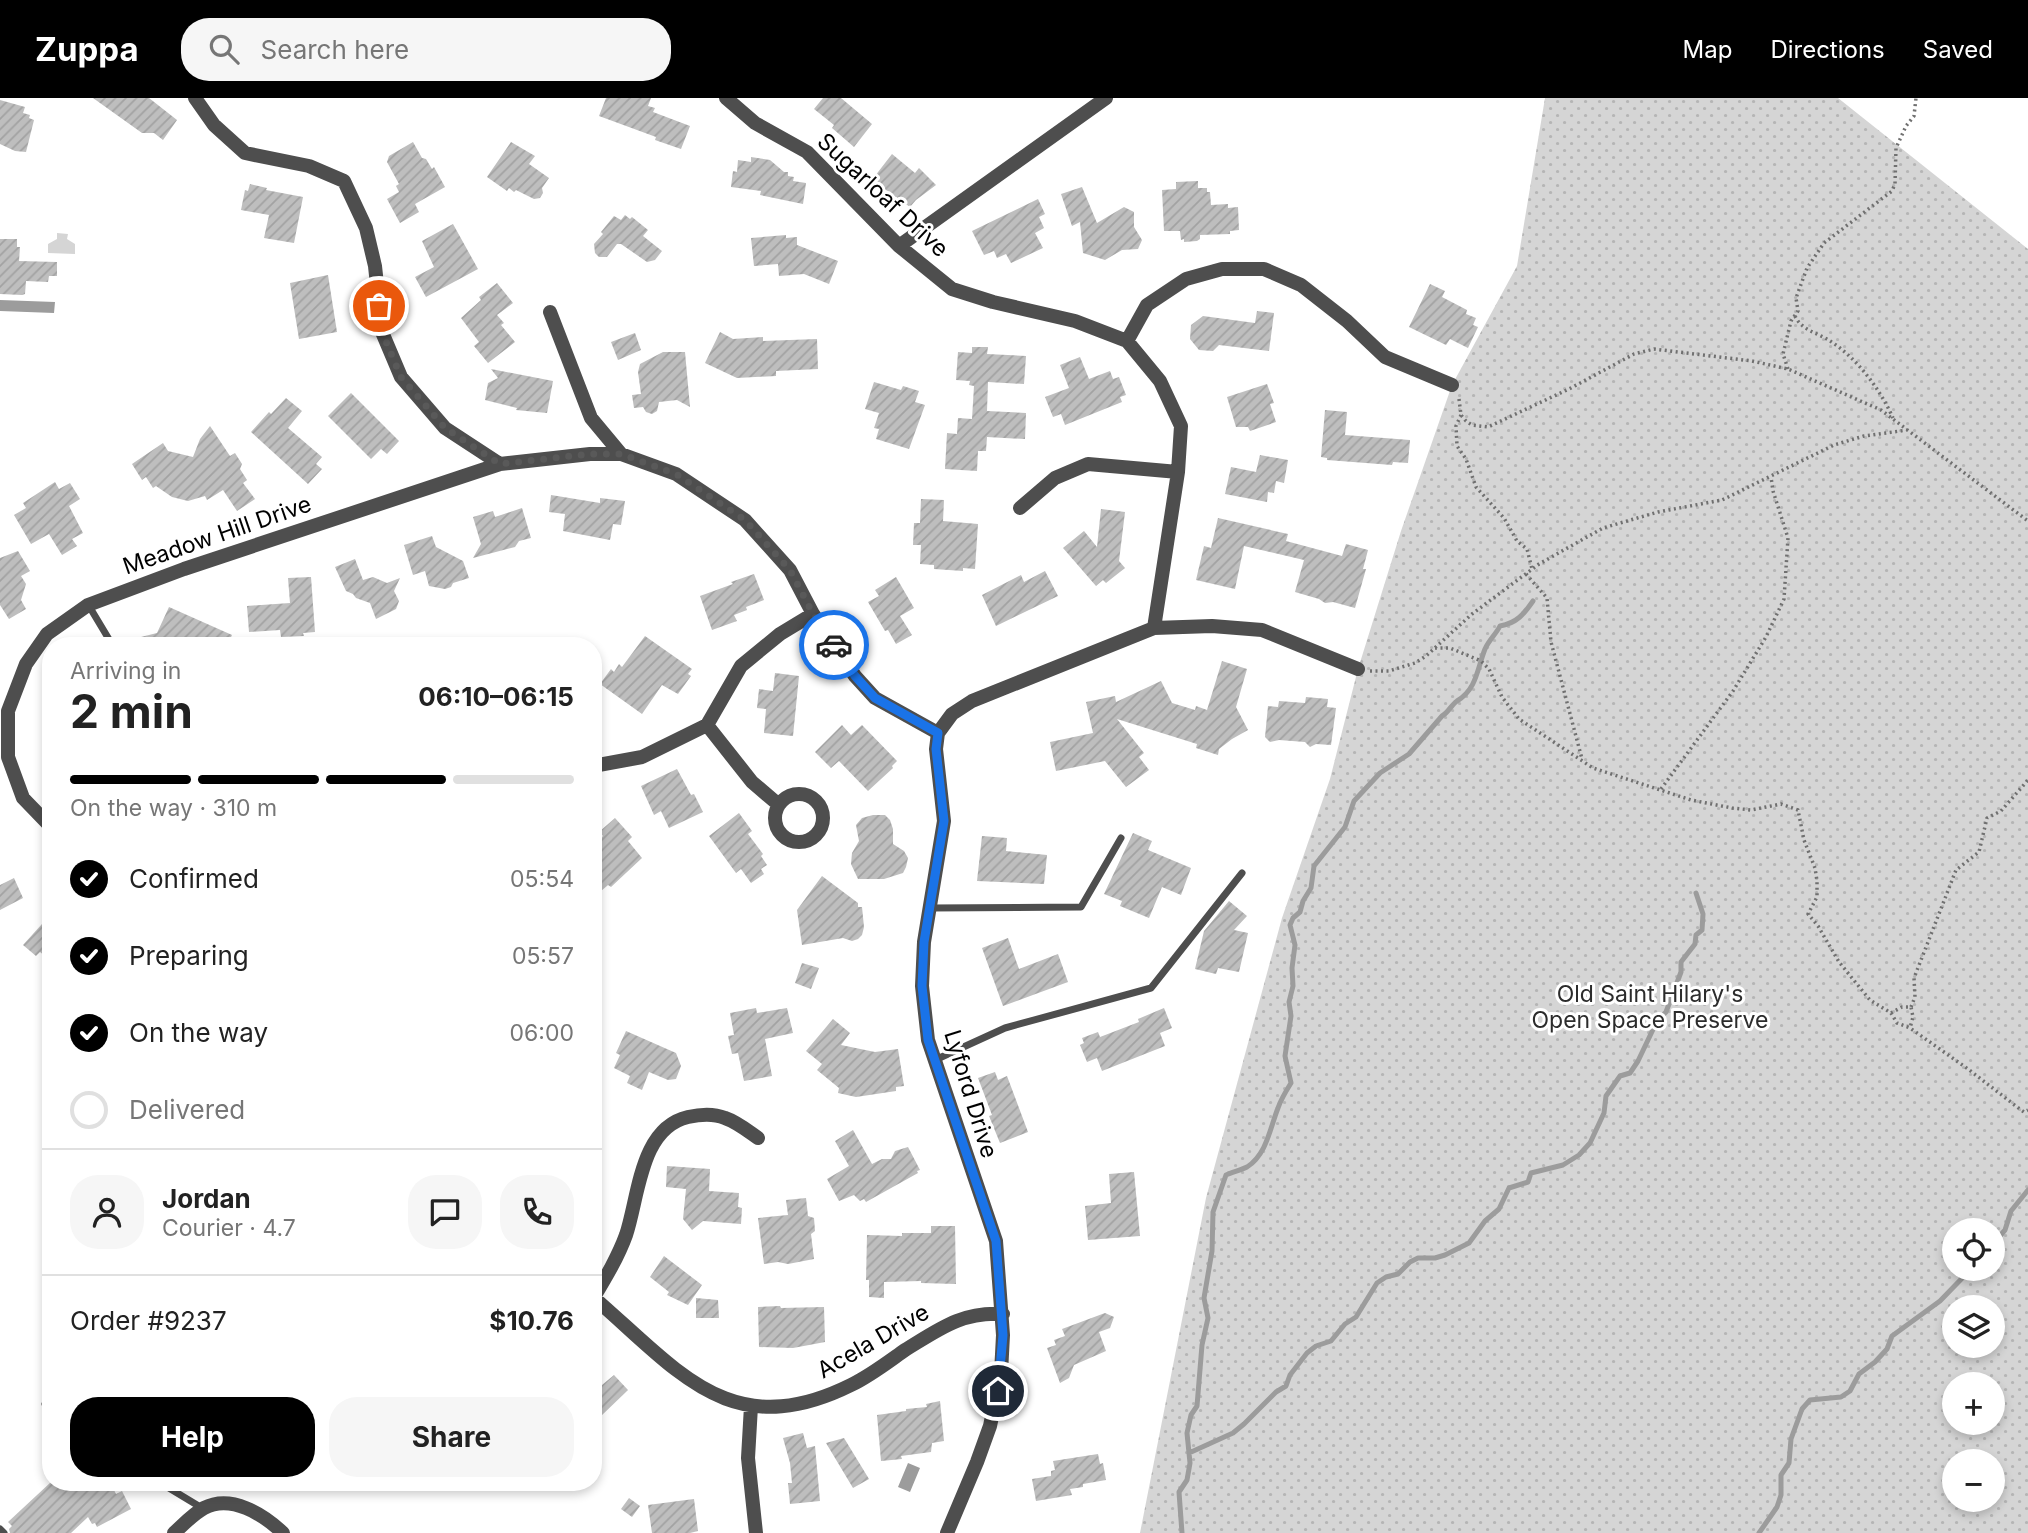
<!DOCTYPE html>
<html lang="en">
<head>
<meta charset="utf-8">
<style>
	body { margin:0; font-family:Inter,sans-serif; background:#f6f6f6; color:#222; height:100vh; display:flex; flex-direction:column; font-size:26px; white-space:nowrap }
	* { box-sizing:border-box; margin:0 }
	p { font-size:23px; color:#767676 }
	.icon { flex:none; width:38px; height:38px; fill:none; stroke:currentColor; stroke-width:2; stroke-linecap:round; stroke-linejoin:round }
	.map { position:relative; flex:1; overflow:hidden }
	.drawer { position:absolute; left:42px; top:539px; width:560px; height:854px; display:flex; flex-direction:column; background:#fff; border-radius:28px; box-shadow:0 4px 10px #0003 }
	.drawer>* { flex:none }
	.fabs { position:absolute; left:1942px; top:1120px; display:grid; gap:14px }
	.fabs a { display:grid; place-items:center; width:63px; height:63px; border-radius:50%; background:#fff; box-shadow:0 4px 10px #0003; font-size:35px }
	.pin { position:absolute; display:grid; place-items:center; width:60px; height:60px; color:#fff; margin:-30px; border:4px solid #fff; border-radius:50%; box-shadow:0 2px 7px #0007 }
	.courier { position:absolute; display:grid; place-items:center; width:70px; height:70px; margin:-35px; border:5px solid #1a73e8; border-radius:50%; background:#fff; color:#222; box-shadow:0 2px 9px #0007 }
	.head em { font-style:normal; font-weight:700 }
	.head div { display:flex; flex-direction:column-reverse }
	.head { display:flex; align-items:center; justify-content:space-between; height:119px; padding:0 28px }
	h1 { font-size:46px; font-weight:700; line-height:52px }
	.bar { display:grid; grid-template-columns:repeat(4,1fr); gap:10px 7px; align-content:center; height:84px; padding:0 28px }
	.bar i { height:9px; border-radius:5px; background:#e0e0e0 }
	.bar .active { background:#000 }
	.bar p { grid-column:span 4 }
	.line { display:flex; align-items:center; gap:18px; padding:0 28px; border-top:2px solid #e0e0e0 }
	.line div { flex:1 }
	.round { display:grid; place-items:center; flex:none; width:74px; height:74px; border-radius:28px; background:#f6f6f6 }
	ol { padding:0 28px; list-style:none }
	li { display:flex; align-items:center; gap:21px; height:77px }
	li p { margin-inline-start:auto }
	li .icon { padding:7px; border-radius:50%; background:#000; color:#fff; stroke-width:4 }
	li:last-child { color:#767676 }
	li i { width:38px; height:38px; border:4px solid #e0e0e0; border-radius:50% }
	.primary-button { display:flex; gap:14px; margin-top:auto; padding:14px 28px }
	.primary-button a { flex:1; height:80px; border-radius:28px; background:#000; color:#fff; font-size:28px; font-weight:700; line-height:80px; text-align:center }
	.primary-button a+a { background:#f6f6f6; color:#222 }
	header { display:flex; align-items:center; gap:42px; box-sizing:border-box; height:98px; padding:0 35px; background:#000; color:#fff }
	header strong { font-size:33px }
	nav { display:flex; gap:38px; margin-inline-start:auto; font-size:24px }
	.search { width:490px; height:63px; background:#f6f6f6; display:flex; align-items:center; gap:18px; box-sizing:border-box; padding:0 24px; border-radius:28px; color:#767676; font-size:26px }
	.map>svg:first-child { display:block }
</style>
</head>
<body>
<header>
<strong>Zuppa</strong>
<div class="search"><svg class="icon" aria-label="search" viewBox="0 0 24 24"><circle cx="10" cy="10" r="6"/><path d="M15 15l6 6"/></svg>Search here</div>
<nav><a>Map</a><a>Directions</a><a>Saved</a></nav>
</header>
<div class="map">
<svg width="2028" height="1435" viewBox="0 0 2028 1435">
	<defs>
		<pattern id="park-dots" width="8" height="8" patternUnits="userSpaceOnUse" patternTransform="scale(1.75)"><rect width="8" height="8" fill="#d5d5d5"/><path d="M2 2h.1M6 6h.1" fill="none" stroke="#b5b5b5" stroke-width="1.8" stroke-linecap="round"/></pattern>
		<pattern id="building-hatch" width="6" height="6" patternUnits="userSpaceOnUse" patternTransform="scale(1.75)"><rect width="6" height="6" fill="#bebebe"/><path d="M-1 1l2-2M0 6l6-6M5 7l2-2" fill="none" stroke="#a2a2a2"/></pattern>
	</defs>
	<rect width="100%" height="100%" fill="#fff"/>
	<path fill="url(#park-dots)" fill-rule="evenodd" d="M1545 0H1838L2028 151V1435H1140L1206 1100 1282 820 1330 681 1358 571 1401 433 1452 287 1517 168ZM1955 1132H1993V1171H1955ZM1955 1209H1993V1248H1955ZM1955 1286H1993V1325H1955ZM1955 1363H1993V1402H1955Z"/>
	<path fill="#d5d5d5" d="M57 135 68 136 67 141 75 146V156L48 155V146L57 141Z"/>
	<path fill="#9c9c9c" d="M0 202 55 204 54 215 0 213Z
		M908 1365 920 1370 910 1394 898 1389Z"/>
	<g fill="none" stroke-linecap="round" stroke-linejoin="round">
		<path stroke="#9c9c9c" stroke-width="5" d="M1993 1146 2005 1132 2011 1113 2028 1092
			M1189 1355 1233 1335 1244 1326 1276 1294 1286 1288 1290 1277 1307 1255 1316 1248 1331 1243 1345 1226 1356 1219 1377 1185 1386 1179 1398 1176 1410 1164 1418 1160H1435L1445 1157 1469 1145 1485 1123 1499 1111 1509 1090 1528 1084 1531 1075 1563 1067 1579 1057 1590 1045 1604 1015 1606 998 1620 978 1630 975 1638 963 1657 923 1666 914 1681 874V864L1695 846 1696 837 1702 832 1703 816 1696 795
			M1182 1435 1179 1394 1187 1382 1190 1365 1187 1335 1191 1317 1197 1308 1202 1247 1208 1220 1204 1200 1212 1153 1213 1114 1226 1077C1233 1074 1241 1072 1247 1069 1267 1056 1270 1030 1278 1010 1281 1001 1286 993 1291 985L1285 958 1291 918 1289 904 1293 888 1292 870 1295 847 1290 827 1293 820 1300 814 1303 803 1311 790 1314 768 1345 729 1354 703 1380 675 1409 656 1442 618C1449 614 1451 607 1457 603 1477 591 1477 571 1485 551 1489 542 1496 536 1500 528 1517 525 1524 516 1533 503
			M1759 1435 1777 1409 1781 1397V1377L1789 1365 1791 1341 1802 1311 1810 1302 1841 1299 1850 1293 1859 1276 1875 1264 1887 1251 1892 1238 1940 1203 1971 1171"/>
	</g>
	<path fill="url(#building-hatch)" d="M93 0H149L177 22 163 42 154 35H142Z
		M606 0H651L648 8 655 10 653 14 690 28 681 51 655 42 656 39 599 18Z
		M823 0H841L872 26 854 49 832 30 834 27 814 11Z
		M0 2 25 9 23 15 30 17 29 20 34 22 26 54 15 53 0 46Z
		M413 44 422 60 426 61 432 71 434 69 445 89 415 106 419 114 400 125 387 101 399 94 396 88 399 86 387 64 389 58Z
		M511 44 535 58 529 66 549 80 542 90 543 95 540 100 534 101 516 92 514 94 509 90 507 93 487 79Z
		M892 56 915 75 919 70 936 87 916 102 910 109 876 85 879 81 875 78Z
		M751 59 770 62 784 74H788V78L794 79 793 83 806 85 803 106 760 97 761 93 731 89 733 73 737 74 738 62 751 64Z
		M1198 83V90H1207V94H1210L1211 107 1228 106V110L1238 109 1239 132 1230 133V136L1200 137V141L1197 143 1184 144V141L1181 142 1180 133H1164L1162 92 1176 91V84Z
		M250 86 267 90 266 92 303 99 294 145 264 140 269 117 241 112 245 92 248 93Z
		M1082 89 1097 125 1124 109 1134 114V129L1142 142 1138 151 1122 152 1105 162 1083 155 1080 124 1072 128 1061 96Z
		M1038 101 1045 116 1039 119 1044 130 1035 135 1043 150 1011 165 1006 156 997 160 994 153 984 157 972 133Z
		M625 117 630 121 632 119 648 132 643 138 662 153 655 162 647 164 621 146H617L607 159H599L595 155 594 146 603 136 601 134 614 118 621 122Z
		M453 126 478 171 426 199 415 179 434 169 422 143Z
		M786 137V140L797 139V147L838 163 829 186 804 176 779 178 778 166 754 168 751 140Z
		M0 141H17V149H20L19 163 57 164V178H49L48 184 26 183 25 196 22 197 0 196Z
		M328 177 337 234 299 241 290 185Z
		M497 185 513 205 497 217 504 225 501 227 515 244 488 265 474 248 479 244 461 220 481 202 479 199Z
		M1430 186 1445 193 1442 199 1467 212 1466 216 1476 220 1473 227 1478 229 1468 250 1450 241 1446 247 1409 229Z
		M1257 213 1274 215 1269 253 1219 247 1213 253 1199 252 1190 241 1191 227 1203 218 1255 225Z
		M720 234 733 241 763 239V243L817 241 818 271 776 273V278L737 280 705 265Z
		M635 235 641 252 618 262 611 244Z
		M972 249H988L987 256 1026 258 1024 286 988 284 987 313 1026 315 1025 341 987 339 986 353H978L977 373 945 371 947 335 957 336 958 320 972 321 974 288 969 287 970 283 956 282 958 254 972 255Z
		M663 254H685L690 309 677 302 659 304 657 313 652 316 646 314 643 309 634 310 632 297 641 296 638 274 640 266Z
		M1080 259 1089 281 1110 273 1113 281 1119 279 1126 297 1120 299 1122 304 1065 327 1061 316 1053 319 1045 299 1069 290 1060 267Z
		M491 271 553 283 547 315 516 312 517 310 485 302 488 285 498 280Z
		M874 284 901 292 903 288 919 293 915 304 925 307 909 351 876 341 879 331 874 330 879 315 865 311Z
		M1267 286 1274 305 1270 306 1276 324 1250 333 1248 329H1236L1227 299Z
		M351 295 399 343 387 356 381 351 371 361 328 318Z
		M286 300 302 313 288 330 322 359 316 366 322 371 308 386 251 334 269 314 271 316Z
		M1325 312 1347 314 1345 337 1410 342 1408 365 1393 364 1392 367 1327 362V360L1321 359Z
		M210 328 230 358 235 355 242 366 240 371 247 382 243 385 255 401 237 413 223 392 207 402 205 398 188 403 172 399 156 388 153 390 146 379 142 382 132 366 163 345 168 353 193 359 200 341Z
		M1260 357 1288 362 1284 385 1276 383 1274 395 1268 394 1267 404 1225 396 1231 369 1256 374Z
		M55 384 59 391 70 385 80 401 69 408 83 435 72 441 77 448 62 457 49 436 31 446 14 417 26 410 23 405Z
		M551 397 600 405V400L625 403 621 427 613 426 610 442 563 433 565 416 549 414Z
		M921 401 944 402 943 423 978 426 975 471 963 470V473L934 471V467L920 466 921 447H913L914 425H920Z
		M522 410 531 440 519 443 515 449 473 460 481 446 473 419 493 413 495 419Z
		M1101 411 1125 414 1119 463 1125 470 1106 485 1103 482 1096 488 1063 450 1084 433 1097 449Z
		M1218 420 1288 436 1286 443 1342 458 1346 446 1368 452 1363 471H1366L1355 510 1333 504 1325 505 1319 501 1295 494 1304 462 1244 448 1235 491 1196 482 1204 448 1211 450Z
		M432 438 436 449 463 463 469 480 453 485 451 489 445 491 429 488 425 473 413 477 404 447Z
		M18 453 30 473 21 478 26 486 21 502 26 511 9 521 0 507V460Z
		M355 461 363 482 373 479 387 485 400 480 394 493 399 503 396 511 376 521 370 505 356 500 353 496 346 493 335 469Z
		M1045 473 1058 498 996 528 982 497 1021 477 1024 484Z
		M754 476 764 502 746 509 747 512 734 517 737 523 712 532 700 498 733 486 731 484Z
		M311 479 315 534 303 535 304 538 281 539 280 532 249 534 247 508 290 505 288 480Z
		M896 479 914 510 900 518 912 537 896 546 888 532 885 533 868 504 879 498 875 492Z
		M169 509 232 537 227 548H126L125 543 157 535Z
		M645 538 692 571 688 576 691 578 678 596 662 587 642 616 600 586 611 571 614 574 619 566 622 569Z
		M1222 563 1247 571 1236 609 1248 632 1232 641 1219 651 1218 657 1196 650 1197 646 1117 621 1144 655 1139 659 1149 672 1126 689 1105 663 1056 673 1050 644 1093 635 1086 604 1115 598 1116 604 1161 583 1172 605 1195 612 1196 608 1207 612Z
		M775 575 799 578 793 638 764 635 766 611 757 610 759 591 773 593Z
		M1306 599 1328 601 1327 609 1336 610 1331 647 1316 646 1310 649 1305 644 1279 642 1270 644 1265 639 1268 608 1278 609 1279 603 1305 605Z
		M842 627 851 637 862 627 897 663 892 668 893 670 868 693 839 663 831 670 815 654Z
		M677 671 691 697 694 696 703 714 669 730 661 713 654 717 641 688Z
		M739 715 752 733 748 736 763 756 761 758 767 767 761 771 764 776 751 785 741 771 736 775 709 738Z
		M873 717H885L890 722 893 731V746L904 753 908 760 906 769 903 775 884 781H858L851 766 852 755 859 743 856 727 862 720Z
		M615 720 632 739 628 743 642 760 611 789 608 787 593 800V747L603 738 599 734Z
		M1133 735 1152 743 1148 752 1191 770 1181 797 1162 789 1149 820 1120 808 1122 803 1104 796Z
		M982 738 1007 740 1006 753 1047 757 1044 786 977 783Z
		M822 778 858 805V809H862L864 829 862 837 858 841 852 843 843 840 802 847 797 812Z
		M14 780 23 800 0 812V787Z
		M1229 803 1247 818 1234 832 1248 835 1239 874 1218 870 1216 876 1195 871 1204 833Z
		M51 816V863L40 854 36 858 23 847Z
		M1008 840 1019 871 1058 856 1068 884 1003 908 982 850Z
		M802 865 819 870 811 891 795 885Z
		M756 910 757 915 787 910 793 935 765 941 772 978 744 983 738 955 732 956 728 938 734 937 730 915Z
		M1164 910 1172 930 1160 935 1165 948 1102 973 1097 960 1087 964 1080 947 1084 945 1082 940 1098 934 1100 939 1139 924 1138 921Z
		M833 921 850 935 841 947 875 954 898 951 904 988 896 989V993L856 999 838 995 839 990 817 972 822 966 806 953Z
		M626 933 676 955 681 968 676 981 668 982 649 974 642 992 627 985 630 978 614 970 620 957 616 955Z
		M995 974 998 982 1007 978 1028 1034 1000 1045 989 1018 992 1017 978 980Z
		M853 1032 872 1066 882 1061H891L895 1053 908 1049 920 1072 917 1073 918 1075 866 1104 864 1101 860 1103 854 1097 839 1103 827 1081 849 1068 835 1043Z
		M667 1068 710 1071 709 1093 739 1095 738 1109 742 1110 741 1126 703 1123 692 1132 683 1121 686 1091 666 1089Z
		M1134 1074 1140 1138 1088 1142 1085 1108 1111 1105 1109 1076Z
		M806 1100 808 1118 814 1120 815 1133 811 1136 814 1161 788 1166 778 1164 764 1166 758 1120 788 1117 786 1102Z
		M931 1128H955L956 1186 921 1185V1183L884 1184V1200L869 1199V1182H866L867 1137 902 1138V1135H931Z
		M664 1158 702 1187 688 1207 667 1197 669 1194 650 1179Z
		M696 1200 718 1202 719 1220H696Z
		M780 1208 781 1210 824 1209 825 1244 793 1250 759 1249 758 1209Z
		M1105 1215 1114 1219 1110 1230 1099 1234 1106 1253 1074 1267 1069 1280 1060 1285 1047 1250 1056 1247 1054 1242 1065 1238 1062 1231Z
		M614 1277 628 1292 600 1319 593 1312V1279L602 1287Z
		M940 1303 944 1343 932 1345 931 1354 901 1358 902 1361 881 1363 877 1317 906 1313V1311L927 1309 926 1306Z
		M803 1335 807 1350 815 1348 820 1403 790 1406 788 1385H792L790 1365 783 1340Z
		M844 1340 869 1381 853 1390 826 1345Z
		M1098 1356 1100 1366 1103 1365 1106 1382 1083 1386V1389L1070 1391 1072 1397 1036 1403 1032 1381 1051 1378V1373L1055 1372 1053 1363Z
		M51 1384H110L116 1396 122 1393 131 1411 97 1429 95 1425 92 1426 88 1419 71 1435H10L9 1431 12 1428 8 1424Z
		M629 1400 640 1408 632 1419 621 1411Z
		M694 1401 698 1433 690 1435H652L648 1407Z"/>
	<g fill="none" stroke-linecap="round" stroke-linejoin="round">
		<path stroke="#707070" stroke-width="3.5" stroke-dasharray="2 3.5" stroke-linecap="butt" d="M1795 218C1801 232 1818 235 1830 243 1857 260 1880 291 1893 320
			M1788 271 1783 256 1791 223 1798 213 1796 200 1807 170 1824 145 1892 93 1895 86 1896 50 1906 28 1914 18 1916 0
			M1459 301 1461 317 1466 323 1472 327 1488 329 1569 291 1634 256 1654 251 1752 263 1788 271 1881 312 2028 423
			M1461 317 1456 328 1457 348 1466 361 1476 389 1504 420 1517 443 1527 451 1532 471
			M1526 476 1547 500 1551 544 1582 661
			M1435 550H1450L1481 563 1489 571 1502 599 1519 621 1593 670 1691 702 1732 710 1751 712 1781 706 1798 712 1804 742 1815 770 1817 783V799L1808 816 1818 828 1839 864 1870 902 1891 915 1897 925 1910 930 1968 971 2021 1012 2024 1014 2028 1012
			M1370 573H1389L1415 565 1426 558 1472 516 1539 466 1603 430 1658 414 1722 402 1834 347 1864 338 1907 332
			M1661 691 1733 593 1766 539 1784 501 1788 440 1773 393 1771 379
			M1911 909 1915 899 1914 880 1956 772 1979 754 1987 720 2001 713 2028 682
			M1891 915 1902 909H1911L1913 919 1910 930"/>
		<path stroke="#4e4e4e" stroke-width="7" d="M89 508 113 548
			M930 810 1081 809 1121 740
			M935 962 1005 930 1151 890 1242 775
			M51 1293 45 1306 51 1313
			M159 1384 202 1410
			M0 1431 4 1435"/>
		<path stroke="#4e4e4e" stroke-width="14" d="M195 0 214 27 245 55 309 68 344 83 366 130 375 168 382 234 401 279 445 330 500 366
			M726 0 755 25 807 54 899 148 952 191 993 204 1075 223 1127 243 1160 283 1181 328 1178 374 1154 530
			M899 148 1106 0
			M550 214 591 320 621 356 676 376 745 422 790 472 813 516 855 578 875 600 938 635
			M1127 243 1147 207 1186 181 1222 171H1264L1301 187 1347 223 1385 259 1452 287
			M1020 410 1055 380 1088 366 1178 374
			M707 627 752 684 779 707
			M593 668 642 659 707 627 741 568 780 536 813 516
			M775 720a24 24 0 1 1 48 0a24 24 0 1 1-48 0Z
			M51 729 23 700 8 659V613L26 566 47 536 88 507 184 471 500 366 590 356H621
			M593 1199C678 1272 730 1347 851 1287 870 1278 888 1264 905 1252 938 1232 962 1213 1003 1216
			M594 1199C606 1179 618 1159 626 1137 639 1098 640 1030 688 1019 701 1016 713 1015 725 1020 737 1024 748 1033 758 1040
			M751 1308 748 1360 756 1435
			M174 1435C183 1427 193 1416 204 1410 231 1396 263 1416 283 1435
			M947 1435 977 1364 990 1328 1001 1275 1003 1237 996 1143 928 942 922 888 924 844 944 723 936 651 938 635 952 616 972 603 1154 530 1212 528 1262 532 1358 571"/>
	</g>
	<g fill="none" stroke-linecap="round" stroke-linejoin="round">
		<path stroke="#595959" stroke-width="7" stroke-dasharray="0 12.6" d="M379 208 382 234 401 279 445 330 500 366 590 356H621L676 376 745 422 790 472 813 516 834 547"/>
		<path stroke="#1a73e8" stroke-width="9" d="M834 547 855 578 875 600 938 635 936 651 944 723 924 844 922 888 928 942 996 1143 1003 1237 998 1293"/>
	</g>
	<g text-anchor="middle" dominant-baseline="central" stroke-width="6" stroke-linejoin="round" paint-order="stroke">
		<g font-size="23" fill="#000" stroke="#fff">
			<text transform="translate(883 97) rotate(43)">Sugarloaf Drive</text>
			<text transform="translate(217 437) rotate(-19)">Meadow Hill Drive</text>
			<text transform="translate(971 996) rotate(73)">Lyford Drive</text>
			<text transform="translate(873 1243) rotate(-30)">Acela Drive</text>
		</g>
		<g font-size="23" fill="#2c2c2c" stroke="#fff">
			<text x="1650" y="896">Old Saint Hilary's<tspan x="1650" dy="26">Open Space Preserve</tspan></text>
		</g>
	</g>
</svg>
<div class="fabs">
<a><svg class="icon" aria-label="locate" viewBox="0 0 24 24"><circle cx="12" cy="12" r="6"/><path d="M12 2v4M12 18v4M2 12h4M18 12h4"/></svg></a>
<a><svg class="icon" aria-label="layers" viewBox="0 0 24 24"><path d="M12 4l9 5-9 5-9-5zM3 14l9 5 9-5"/></svg></a>
<a>+</a>
<a>−</a>
</div>
<div class="pin" style="left:379px;top:208px;background:#ea580c"><svg class="icon" aria-label="bag" viewBox="0 0 24 24"><path d="M5 8h14l-1 12H6zM9 8a3 3 0 0 1 6 0"/></svg></div>
<div class="pin" style="left:998px;top:1293px;background:#1f2937"><svg class="icon" aria-label="home" viewBox="0 0 24 24"><path d="M3 11l9-7 9 7M6 9v11h12V9"/></svg></div>
<div class="courier" style="left:834px;top:547px"><svg class="icon" aria-label="car" viewBox="0 0 24 24"><path d="M5 17H2v-5l4-1 3-4h7l3 4 3 1v5h-3M9 17h6M6 11h13"/><circle cx="7" cy="17" r="2"/><circle cx="17" cy="17" r="2"/></svg></div>
<section class="drawer">
<div class="head"><div><h1>2 min</h1><p>Arriving in</p></div><em>06:10–06:15</em></div>
<div class="bar"><i class="active"></i><i class="active"></i><i class="active"></i><i></i><p>On the way · 310 m</p></div>
<ol>
<li><svg class="icon" aria-label="check" viewBox="0 0 24 24"><path d="M5 12l5 5 9-10"/></svg>Confirmed<p>05:54</p></li>
<li><svg class="icon" aria-label="check" viewBox="0 0 24 24"><path d="M5 12l5 5 9-10"/></svg>Preparing<p>05:57</p></li>
<li><svg class="icon" aria-label="check" viewBox="0 0 24 24"><path d="M5 12l5 5 9-10"/></svg>On the way<p>06:00</p></li>
<li><i></i>Delivered</li>
</ol>
<div class="line" style="height:126px"><a class="round"><svg class="icon" aria-label="person" viewBox="0 0 24 24"><circle cx="12" cy="8" r="4"/><path d="M4 21q1-7 8-7t8 7"/></svg></a><div><b>Jordan</b><p>Courier · 4.7</p></div><a class="round"><svg class="icon" aria-label="chat" viewBox="0 0 24 24"><path d="M4 5h16v11H9l-5 4z"/></svg></a><a class="round"><svg class="icon" aria-label="phone" viewBox="0 0 24 24"><path d="M5 4h4l2 5-3 2q2 4 5 5l2-3 5 2v4C11 20 4 13 5 4z"/></svg></a></div>
<div class="line" style="height:91px"><div>Order #9237</div><b>$10.76</b></div>
<div class="primary-button"><a>Help</a><a>Share</a></div>
</section>
</div>
</body>
</html>
